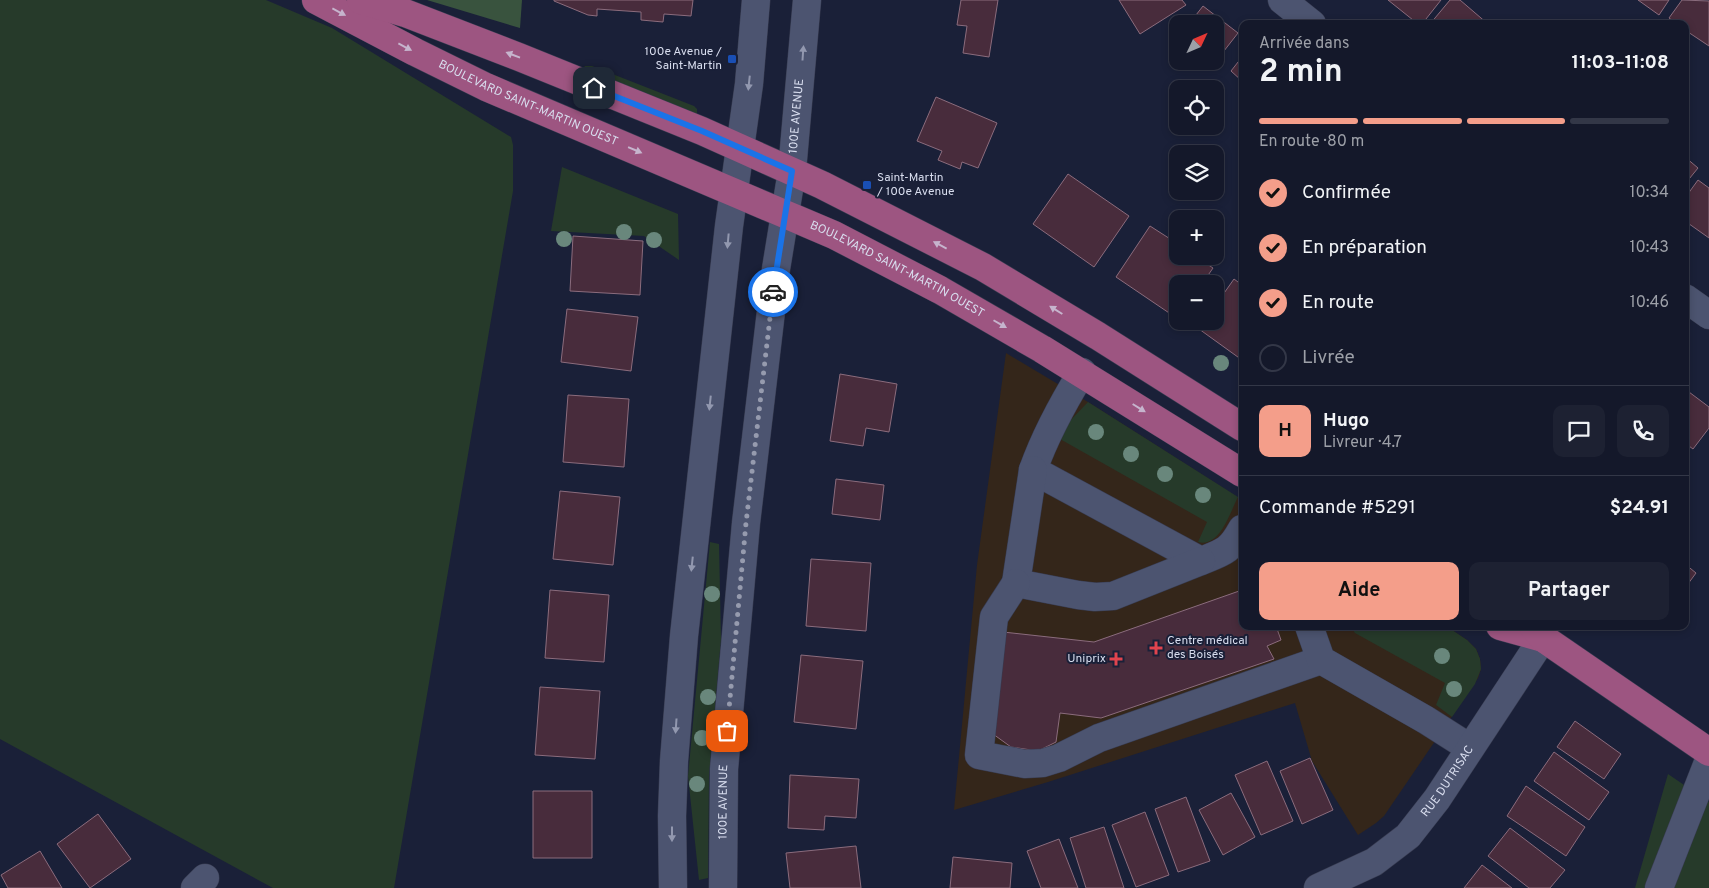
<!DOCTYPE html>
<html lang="fr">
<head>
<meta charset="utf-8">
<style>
	body { margin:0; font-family:Overpass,sans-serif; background:#1d2132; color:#f1f3f6; height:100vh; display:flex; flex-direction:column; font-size:19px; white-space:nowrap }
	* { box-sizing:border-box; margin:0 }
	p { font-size:16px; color:#9da0a8 }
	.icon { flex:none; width:28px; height:28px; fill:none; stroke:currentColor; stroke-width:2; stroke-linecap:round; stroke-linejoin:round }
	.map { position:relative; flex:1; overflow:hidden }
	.sheet { position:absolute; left:1239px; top:20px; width:450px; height:610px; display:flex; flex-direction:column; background:#14182a; border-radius:10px; box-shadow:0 2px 8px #0003,0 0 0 1px #333747 }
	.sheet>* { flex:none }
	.needle { width:32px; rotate:46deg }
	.controls { position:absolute; left:1169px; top:15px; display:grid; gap:10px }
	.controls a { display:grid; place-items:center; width:55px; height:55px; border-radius:10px; background:#14182a; box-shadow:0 2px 8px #0003,0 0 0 1px #333747; font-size:25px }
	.pin { position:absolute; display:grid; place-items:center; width:42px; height:42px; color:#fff; margin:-21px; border-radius:10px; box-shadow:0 2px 8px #0006 }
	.courier { position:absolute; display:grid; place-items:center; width:50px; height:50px; margin:-25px; border:4px solid #1a73e8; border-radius:50%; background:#fff; color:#222; box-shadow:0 1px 6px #0007 }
	.summary em { font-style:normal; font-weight:700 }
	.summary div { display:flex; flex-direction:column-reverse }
	.summary { display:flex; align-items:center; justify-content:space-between; height:85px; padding:0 20px }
	h1 { font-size:32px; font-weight:700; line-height:38px }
	.bar { display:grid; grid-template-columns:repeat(4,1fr); gap:8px 5px; align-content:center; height:60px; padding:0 20px }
	.bar i { height:6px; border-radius:4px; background:#333747 }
	.bar .active { background:#f49e8a }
	.bar p { grid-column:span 4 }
	.line { display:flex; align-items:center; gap:12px; padding:0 20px; border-top:1px solid #333747 }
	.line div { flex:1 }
	.round { display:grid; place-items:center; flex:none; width:52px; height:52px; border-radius:10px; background:#1d2132 }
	ol { padding:0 20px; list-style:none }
	li { display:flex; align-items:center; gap:15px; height:55px }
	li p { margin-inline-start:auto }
	li .icon { padding:5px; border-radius:50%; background:#f49e8a; color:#111; stroke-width:4 }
	li:last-child { color:#9da0a8 }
	li i { width:28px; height:28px; border:2px solid #333747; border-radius:50% }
	.primary-button { display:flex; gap:10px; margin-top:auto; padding:10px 20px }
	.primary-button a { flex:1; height:58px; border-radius:10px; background:#f49e8a; color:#111; font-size:20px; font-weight:700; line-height:58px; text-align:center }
	.primary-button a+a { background:#1d2132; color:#f1f3f6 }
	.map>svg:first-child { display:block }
</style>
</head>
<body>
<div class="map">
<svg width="1709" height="888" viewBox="0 0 1709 888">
	<rect width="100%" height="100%" fill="#1a2038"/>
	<path fill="#34261a" d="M1006 353 1088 402 1242 500V626H1446L1467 640 1476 649 1480 659 1481 669 1478 678 1384 816 1376 823 1358 835 1312 761 1295 703 1048 782 954 810 977 565Z"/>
	<path fill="#263a2a" d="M0 0H266L332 28 511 137 513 145V191L394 888H273L0 739Z
		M585 66H592L694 106 697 109V113L694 116 582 70Z
		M562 167 678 214 679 260 644 236 551 231Z
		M1088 402 1238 497C1230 512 1220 548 1198 542L1207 522 1060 439 1067 424Z
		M710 542 719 544 721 639 709 776 708 878 699 880 688 776Z
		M1350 626H1446L1467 640 1476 649 1480 659 1481 669 1475 684 1452 717 1436 705 1445 683 1355 633Z
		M1668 774 1709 802V888H1635Z"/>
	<path fill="#39533e" d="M427 0H522L520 28Z"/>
	<path fill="#482c3c" stroke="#8b6c7d" d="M554 0H693L691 16 664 14 663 22 641 20V12L597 9V16L588 15 554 1Z
		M961 0H998L989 57 963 53 967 26 957 25Z
		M1119 0H1182L1186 5 1140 34Z
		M1388 0H1441L1422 24H1418Z
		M1450 0H1460L1488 24H1430Z
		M1638 0H1669L1659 15Z
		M1682 0 1709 1V46L1685 30V24H1677L1669 18Z
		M1203 6 1238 33 1213 65 1207 61H1215V24H1189Z
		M1242 57V81L1231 71Z
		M936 97 997 123 978 168 962 162 960 169 938 160 942 151 917 141Z
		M1685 157 1698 168 1685 184Z
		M1068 174 1129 216 1094 267 1033 224Z
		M1698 180 1709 188V238L1685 221V198Z
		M1150 226 1178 244V256H1195L1213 268 1202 284H1178V319L1116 277Z
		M573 236 643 241 640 295 570 291Z
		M1234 279 1242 285V360L1199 329 1204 321H1215V306Z
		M567 309 638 317 631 371 561 362Z
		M840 374 897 384 889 432 866 428 863 446 830 441Z
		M1685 389 1709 407V428L1693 449 1685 443Z
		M568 395 629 399 624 467 563 462Z
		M836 479 884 485 880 520 832 514Z
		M560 491 620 497 613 565 553 559Z
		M811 559 871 563 866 631 806 626Z
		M1685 564 1696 573 1685 588Z
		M550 590 609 595 604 662 545 658Z
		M1242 590V626H1276L1281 640 1267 646 1274 659 1101 718 1060 713 1056 742 1038 751 1011 747 993 734 1003 632 1094 642Z
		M801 655 863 661 856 729 794 722Z
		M540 687 600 691 595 759 535 755Z
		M1575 721 1621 754 1604 779 1557 747Z
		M1554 752 1609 792 1589 820 1534 781Z
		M1310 758 1333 810 1302 824 1280 771Z
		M1267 761 1293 821 1261 835 1235 775Z
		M790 775 859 779 856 818 825 816 824 830 788 828Z
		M1526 786 1585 827 1566 856 1507 816Z
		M533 791H592V858H533Z
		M1231 793 1255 837 1223 855 1199 810Z
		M1186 797 1210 861 1178 872 1155 809Z
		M1145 812 1169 875 1136 887 1112 825Z
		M98 814 131 859 90 888 57 844Z
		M1104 827 1124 888H1086L1070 838Z
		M1510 828 1565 870 1550 888H1529L1488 856Z
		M1059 839 1078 888H1041L1027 851Z
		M856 846 861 888H790L786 853Z
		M40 851 62 888H8L1 875Z
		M953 857 1012 863 1010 888H950Z
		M1482 865 1512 888H1464Z"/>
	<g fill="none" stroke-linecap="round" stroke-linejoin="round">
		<g stroke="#383c51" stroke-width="29">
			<g id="minor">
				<path d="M1282 0 1312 24"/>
				<path d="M1685 298 1709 315"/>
				<path d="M1082 372C1063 403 1045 436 1033 470L1201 561C1224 552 1230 551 1242 529"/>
				<path d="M1033 470 1016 583 1078 595 1095 597 1113 596 1201 561"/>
				<path d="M1016 583 994 617 979 755 1025 764 1043 763 1059 758 1099 738 1321 660"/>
				<path d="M1309 626 1321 660 1426 720 1470 748"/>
				<path d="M195 888 205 878"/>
				<path d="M673 888 672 816 674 761 684 636 729 226 749 84 756 0"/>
				<path id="s1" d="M723 888 724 769 746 523 776 269 792 171 807 0"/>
				<path id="s2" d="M1318 888 1374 862 1408 836 1437 799 1543 638"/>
				<path d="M1659 888 1709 760"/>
			</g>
		</g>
		<g stroke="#383c51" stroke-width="29">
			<g id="major">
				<path id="s3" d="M316 0 415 52 486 87 834 235 940 290 1042 349 1242 473"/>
				<path d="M361 0 405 13 519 57 702 131 822 185 983 267 1098 336 1242 427"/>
				<path d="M1500 626 1543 638"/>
				<path d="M1533 626 1543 638 1709 752"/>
			</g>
		</g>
		<use href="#minor" stroke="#4c5470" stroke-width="28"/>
		<use href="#major" stroke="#9d5581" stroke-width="28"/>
	</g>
	<g fill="#69877c">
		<circle cx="624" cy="232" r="8"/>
		<circle cx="564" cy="239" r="8"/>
		<circle cx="654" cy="240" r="8"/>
		<circle cx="1221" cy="363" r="8"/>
		<circle cx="1096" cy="432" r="8"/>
		<circle cx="1131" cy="454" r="8"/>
		<circle cx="1165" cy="474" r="8"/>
		<circle cx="1203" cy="495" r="8"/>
		<circle cx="712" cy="594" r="8"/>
		<circle cx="1442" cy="656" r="8"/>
		<circle cx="1454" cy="689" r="8"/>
		<circle cx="708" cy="697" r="8"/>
		<circle cx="702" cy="738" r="8"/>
		<circle cx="697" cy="784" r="8"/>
	</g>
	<defs><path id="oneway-solid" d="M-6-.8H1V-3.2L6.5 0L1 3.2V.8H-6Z" transform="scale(1.25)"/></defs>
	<g fill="#c6b4cd">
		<use href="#oneway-solid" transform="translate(339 12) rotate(28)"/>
		<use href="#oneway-solid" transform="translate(405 47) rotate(28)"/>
		<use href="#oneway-solid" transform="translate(513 55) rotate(-159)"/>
		<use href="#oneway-solid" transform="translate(635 150) rotate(23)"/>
		<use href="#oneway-solid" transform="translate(940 245) rotate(-152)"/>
		<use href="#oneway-solid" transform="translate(1056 310) rotate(-148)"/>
		<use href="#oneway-solid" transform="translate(1000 324) rotate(30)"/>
		<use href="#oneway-solid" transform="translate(1139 408) rotate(32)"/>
	</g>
	<g fill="#9298af">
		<use href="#oneway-solid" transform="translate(803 53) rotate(-86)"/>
		<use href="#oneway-solid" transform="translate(749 83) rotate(96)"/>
		<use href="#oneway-solid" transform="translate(728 241) rotate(95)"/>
		<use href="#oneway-solid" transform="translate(710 403) rotate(96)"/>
		<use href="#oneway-solid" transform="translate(692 564) rotate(96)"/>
		<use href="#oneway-solid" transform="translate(676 726) rotate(94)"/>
		<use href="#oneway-solid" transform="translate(672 834) rotate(90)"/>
	</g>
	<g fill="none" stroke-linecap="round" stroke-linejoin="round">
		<path stroke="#969bae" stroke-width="5" stroke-dasharray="0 9" d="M727 731 746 523 773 292"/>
		<path stroke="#1a73e8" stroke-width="6" d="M594 88 702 131 792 171 773 292"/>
	</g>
	<g fill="#1a4fb4" stroke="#1a2038" stroke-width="2">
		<rect x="727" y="54" width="10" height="10" rx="2.5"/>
		<rect x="862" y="180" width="10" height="10" rx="2.5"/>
	</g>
	<g fill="#e0444e" stroke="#1a2038" stroke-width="2">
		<path d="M1153.5 640.5h5v5h5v5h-5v5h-5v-5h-5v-5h5z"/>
		<path d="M1113.5 651.5h5v5h5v5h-5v5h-5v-5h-5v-5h5z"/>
	</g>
	<g text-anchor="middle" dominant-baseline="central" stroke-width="4" stroke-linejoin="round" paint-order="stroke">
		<g font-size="12" fill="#d8ddee" stroke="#1a2038" text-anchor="end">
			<text x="722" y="52">100e Avenue /<tspan x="722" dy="14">Saint-Martin</tspan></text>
			<text x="877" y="178" text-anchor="start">Saint-Martin<tspan x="877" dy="14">/ 100e Avenue</tspan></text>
			<text x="1167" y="641" text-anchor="start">Centre médical<tspan x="1167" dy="14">des Boisés</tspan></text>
			<text x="1106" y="659">Uniprix</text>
		</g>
		<g font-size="12" fill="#d8ddee" stroke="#1a2038">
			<text stroke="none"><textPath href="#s3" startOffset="236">BOULEVARD SAINT-MARTIN OUEST</textPath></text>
			<text stroke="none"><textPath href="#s1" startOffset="776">100E AVENUE</textPath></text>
			<text stroke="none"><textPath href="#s3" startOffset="641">BOULEVARD SAINT-MARTIN OUEST</textPath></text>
			<text stroke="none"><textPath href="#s2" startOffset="172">RUE DUTRISAC</textPath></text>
			<text stroke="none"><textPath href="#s1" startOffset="86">100E AVENUE</textPath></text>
		</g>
	</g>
</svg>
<div class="controls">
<a><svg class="needle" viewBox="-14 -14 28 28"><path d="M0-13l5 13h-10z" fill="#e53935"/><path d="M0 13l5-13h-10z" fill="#9da0a8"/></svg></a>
<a><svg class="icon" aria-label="locate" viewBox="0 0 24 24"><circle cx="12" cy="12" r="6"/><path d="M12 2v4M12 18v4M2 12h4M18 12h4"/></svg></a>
<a><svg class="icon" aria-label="layers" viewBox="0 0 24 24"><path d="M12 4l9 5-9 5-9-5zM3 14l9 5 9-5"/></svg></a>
<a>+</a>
<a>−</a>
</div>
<div class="pin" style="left:727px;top:731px;background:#ea580c"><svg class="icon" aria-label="bag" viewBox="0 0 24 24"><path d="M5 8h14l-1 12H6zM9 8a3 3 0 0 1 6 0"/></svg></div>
<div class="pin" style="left:594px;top:88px;background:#1f2937"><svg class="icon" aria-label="home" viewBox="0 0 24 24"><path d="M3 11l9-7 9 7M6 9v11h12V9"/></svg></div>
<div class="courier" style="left:773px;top:292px"><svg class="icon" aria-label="car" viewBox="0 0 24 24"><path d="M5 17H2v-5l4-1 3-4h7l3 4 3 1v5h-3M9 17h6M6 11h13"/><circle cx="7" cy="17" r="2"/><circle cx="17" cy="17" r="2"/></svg></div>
<section class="sheet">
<div class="summary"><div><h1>2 min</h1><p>Arrivée dans</p></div><em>11:03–11:08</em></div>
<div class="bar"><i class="active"></i><i class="active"></i><i class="active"></i><i></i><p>En route · 80 m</p></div>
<ol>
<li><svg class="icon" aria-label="check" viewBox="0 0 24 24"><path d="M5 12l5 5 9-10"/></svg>Confirmée<p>10:34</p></li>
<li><svg class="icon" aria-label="check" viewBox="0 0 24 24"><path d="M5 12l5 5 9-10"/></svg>En préparation<p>10:43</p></li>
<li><svg class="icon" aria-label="check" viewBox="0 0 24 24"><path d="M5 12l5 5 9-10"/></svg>En route<p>10:46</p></li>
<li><i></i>Livrée</li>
</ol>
<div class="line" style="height:90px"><b class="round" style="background:#f49e8a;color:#111">H</b><div><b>Hugo</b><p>Livreur · 4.7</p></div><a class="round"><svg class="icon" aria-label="chat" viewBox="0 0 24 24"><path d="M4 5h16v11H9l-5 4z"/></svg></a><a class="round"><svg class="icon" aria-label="phone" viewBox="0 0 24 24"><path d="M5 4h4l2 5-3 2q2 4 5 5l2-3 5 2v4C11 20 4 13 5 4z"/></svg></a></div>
<div class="line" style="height:65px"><div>Commande #5291</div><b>$24.91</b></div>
<div class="primary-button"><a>Aide</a><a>Partager</a></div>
</section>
</div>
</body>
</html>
